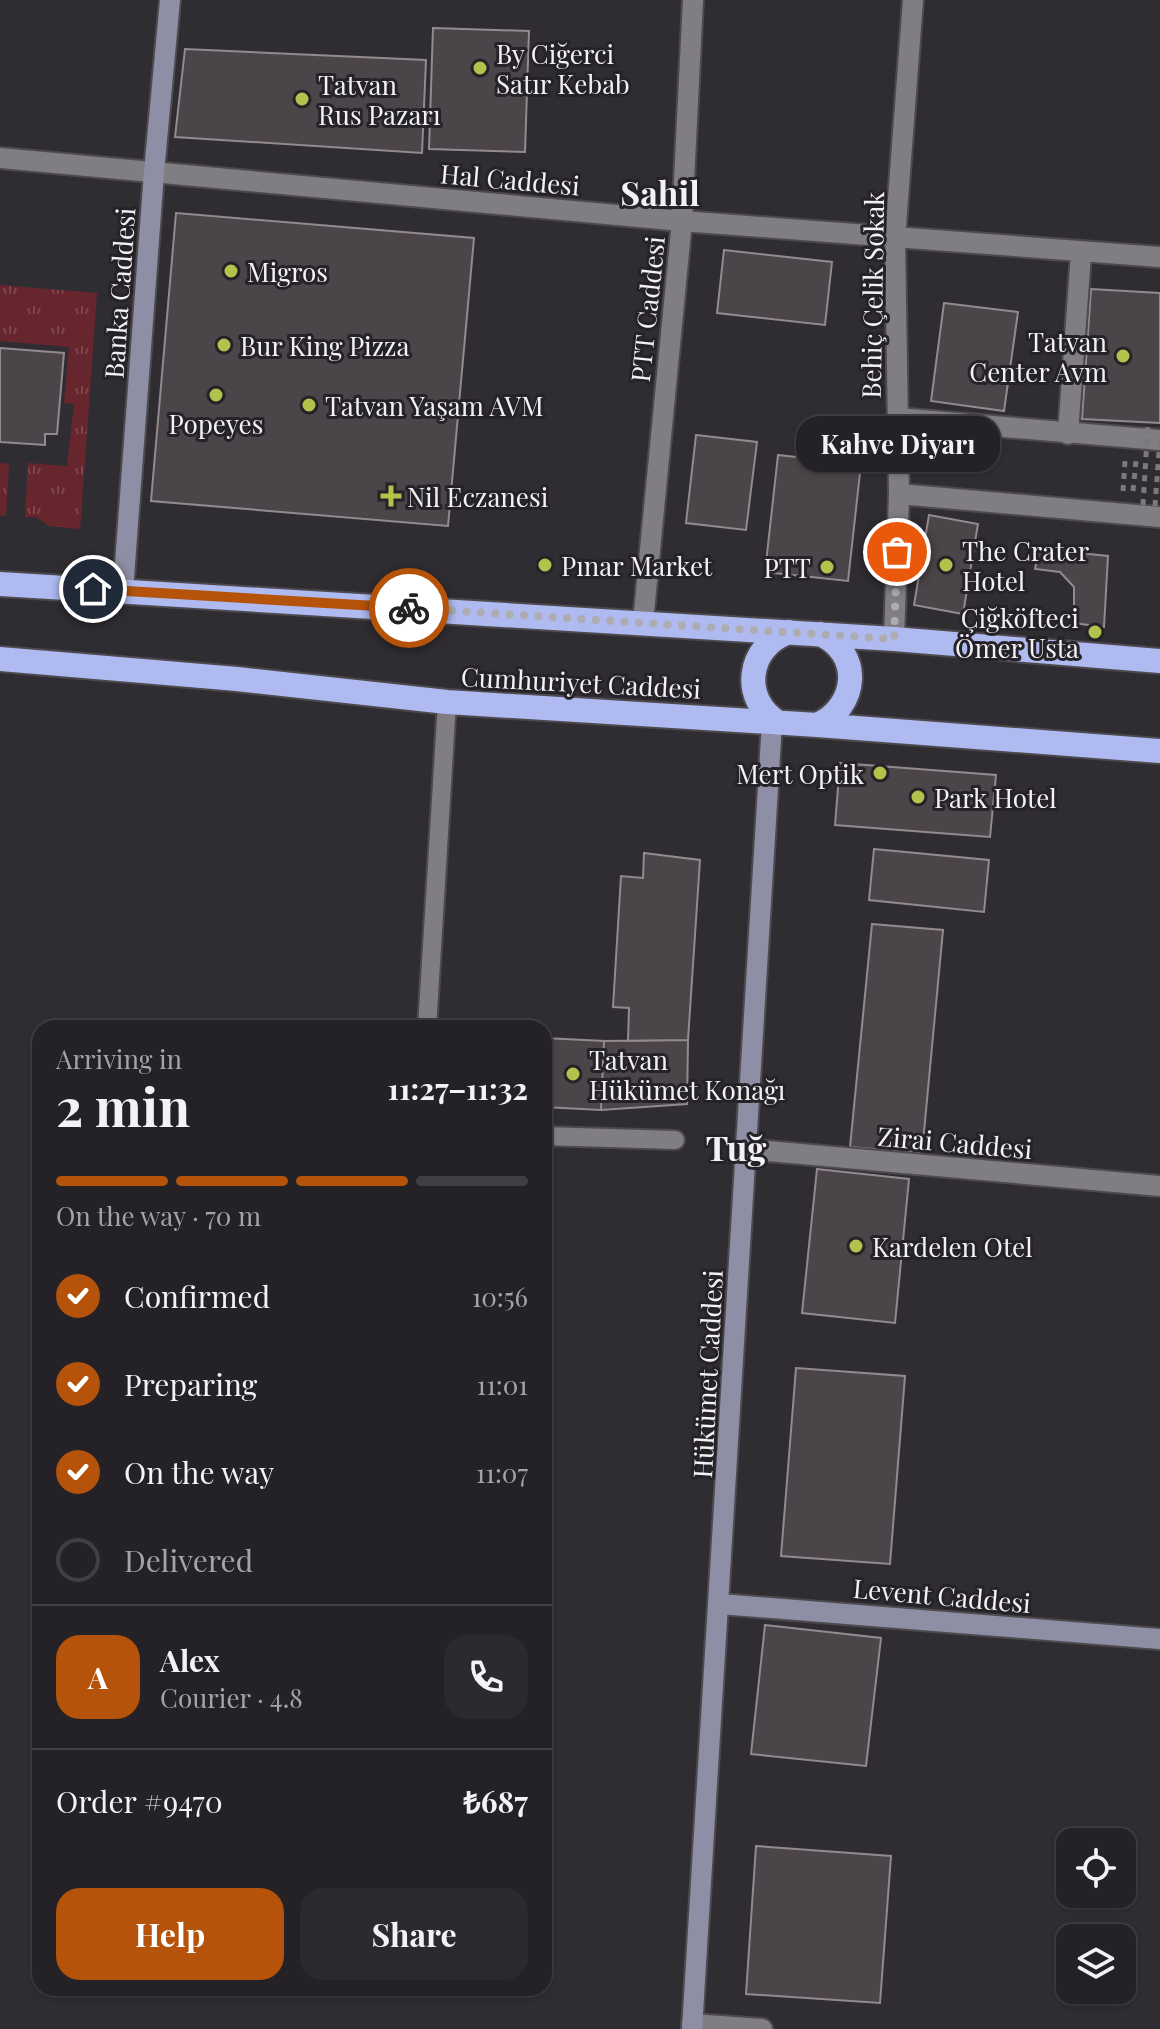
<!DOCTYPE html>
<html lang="en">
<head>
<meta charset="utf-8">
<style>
	body { margin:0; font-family:"Playfair Display",serif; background:#2c2a2e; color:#f1f3f6; height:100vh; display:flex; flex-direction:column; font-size:30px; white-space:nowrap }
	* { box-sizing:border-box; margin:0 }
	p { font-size:26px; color:#a3a4a7 }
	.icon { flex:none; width:44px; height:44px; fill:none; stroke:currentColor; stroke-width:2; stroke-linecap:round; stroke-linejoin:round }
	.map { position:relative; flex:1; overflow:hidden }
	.sheet { position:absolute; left:32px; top:1020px; width:520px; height:976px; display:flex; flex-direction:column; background:#242226; border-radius:24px; box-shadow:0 2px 6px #0004,0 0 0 2px #413f43 }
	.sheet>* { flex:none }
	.tools { position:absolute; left:1056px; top:1828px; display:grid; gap:16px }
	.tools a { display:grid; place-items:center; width:80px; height:80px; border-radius:16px; background:#242226; box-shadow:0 2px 6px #0004,0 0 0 2px #413f43; font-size:40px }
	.pin { position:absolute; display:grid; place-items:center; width:68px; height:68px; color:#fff; margin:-34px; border:4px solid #fff; border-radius:50%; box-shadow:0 2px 8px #0007 }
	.courier { position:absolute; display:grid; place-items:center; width:80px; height:80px; margin:-40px; border:6px solid #b45309; border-radius:50%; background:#fff; color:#222; box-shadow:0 2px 10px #0007 }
	.bubble { position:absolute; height:56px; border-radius:24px; background:#242226; box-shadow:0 2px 6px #0004,0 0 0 2px #413f43; font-size:26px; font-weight:700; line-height:56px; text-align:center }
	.overview em { font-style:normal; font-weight:700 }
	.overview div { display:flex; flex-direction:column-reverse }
	.overview { display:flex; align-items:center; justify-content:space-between; height:136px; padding:0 24px }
	h1 { font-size:52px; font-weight:700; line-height:60px }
	.bar { display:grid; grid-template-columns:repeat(4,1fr); gap:12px 8px; align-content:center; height:96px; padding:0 24px }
	.bar i { height:10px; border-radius:6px; background:#413f43 }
	.bar .on { background:#b45309 }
	.bar p { grid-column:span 4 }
	.line { display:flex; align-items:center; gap:20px; padding:0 24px; border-top:2px solid #413f43 }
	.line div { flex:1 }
	.round { display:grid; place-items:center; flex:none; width:84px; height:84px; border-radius:24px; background:#2c2a2e }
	ol { padding:0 24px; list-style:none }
	li { display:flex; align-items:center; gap:24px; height:88px }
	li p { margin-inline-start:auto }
	li .icon { padding:8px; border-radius:50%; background:#b45309; color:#fff; stroke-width:4 }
	li:last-child { color:#a3a4a7 }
	li i { width:44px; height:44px; border:4px solid #413f43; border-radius:50% }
	.action { display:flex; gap:16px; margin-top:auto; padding:16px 24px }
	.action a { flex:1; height:92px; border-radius:24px; background:#b45309; color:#fff; font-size:32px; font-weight:700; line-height:92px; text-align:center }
	.action a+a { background:#2c2a2e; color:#f1f3f6 }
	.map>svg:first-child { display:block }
</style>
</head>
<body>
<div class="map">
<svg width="1160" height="2029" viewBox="0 0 1160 2029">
	<defs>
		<pattern id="grass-tufts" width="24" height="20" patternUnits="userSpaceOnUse" patternTransform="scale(2)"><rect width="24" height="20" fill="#67262e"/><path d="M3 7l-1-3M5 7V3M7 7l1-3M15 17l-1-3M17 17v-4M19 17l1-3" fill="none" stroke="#7d464d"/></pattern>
	</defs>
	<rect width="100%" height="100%" fill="#302d32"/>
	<path fill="url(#grass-tufts)" d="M0 285 97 293 80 529 49 526 36 517H25L28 463 67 466 74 404 64 403 69 347 0 341Z
		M0 463 9 464 6 516 0 515Z"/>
	<path fill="#4b4448" stroke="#928a8f" stroke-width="2" d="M433 28 529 31 525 152 429 149Z
		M185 49 426 60 422 153 175 137Z
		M176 213 474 238 448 526 151 501Z
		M724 250 832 262 825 325 717 313Z
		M1091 289 1160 293V423L1082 419Z
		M944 303 1018 312 1004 411 931 401Z
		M0 348 64 353 57 434H45V445L0 442Z
		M696 435 757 442 746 530 686 523Z
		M778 455 861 464 848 581 765 572Z
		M929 515 978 524 963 614 914 605Z
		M1039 549 1108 556 1104 627 1074 623V587L1060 572 1035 569Z
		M840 763 996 775 990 837 835 825Z
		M874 849 989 860 984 912 869 900Z
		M644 853 700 860 688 1040 628 1041 629 1008 613 1007 621 876 643 878Z
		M872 924 943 930 922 1153 850 1147Z
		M544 1038 604 1041 601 1110 544 1107Z
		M688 1040 687 1104 601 1110 604 1041Z
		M817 1169 909 1179 895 1323 802 1313Z
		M796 1368 905 1376 890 1564 781 1556Z
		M765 1625 881 1638 866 1766 751 1754Z
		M756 1846 891 1856 880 2003 746 1994Z"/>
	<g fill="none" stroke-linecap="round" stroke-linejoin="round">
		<g stroke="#4d4a4f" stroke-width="22">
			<path id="lane" d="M427 1028 447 702
				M544 1136 675 1140"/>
		</g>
		<g stroke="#4d4a4f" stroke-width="24">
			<path id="street" d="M0 158 682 221 1160 257
				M897 418 1160 440
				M1068 434 1081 253
				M899 494 1160 517
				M643 622 682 221 693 0
				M894 639 899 494 895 239 913 0
				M746 1149 1160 1186
				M692 2024 762 2029"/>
		</g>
		<g stroke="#4d4a4f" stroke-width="24">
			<path id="secondary" d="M123 591 154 172 170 0
				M720 1604 1160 1639
				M692 2029 772 722"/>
		</g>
		<g stroke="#4d4a4f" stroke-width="28">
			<path id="highway" d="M0 584 894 639 1160 661
				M0 659 237 679 447 702 817 725 1160 751
				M779 723C740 700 747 646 789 632
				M817 725C858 707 863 653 820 634"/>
		</g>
		<path stroke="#7c797e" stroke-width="5" stroke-dasharray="6 6" stroke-linecap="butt" d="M1123 491 1125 461
			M1133 491 1136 461"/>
		<use href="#lane" stroke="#807d83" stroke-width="18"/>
		<use href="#street" stroke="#807d83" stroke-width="20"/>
		<use href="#secondary" stroke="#8e8fa4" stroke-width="20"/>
		<use href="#highway" stroke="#aebaf0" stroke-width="24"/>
		<path stroke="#7c797e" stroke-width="5" stroke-dasharray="6 6" stroke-linecap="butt" d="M1143 505 1148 423
			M1155 506 1160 438"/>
	</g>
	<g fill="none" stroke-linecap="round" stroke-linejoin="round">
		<path stroke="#afacb1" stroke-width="8" stroke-dasharray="0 14.4" d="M409 608 894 639 897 552"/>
		<path stroke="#b45309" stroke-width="10" d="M93 589 409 608"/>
	</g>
	<g fill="#b2c34c" stroke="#262328" stroke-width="3">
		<circle cx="480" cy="68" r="8"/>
		<circle cx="302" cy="99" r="8"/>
		<circle cx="231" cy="271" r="8"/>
		<circle cx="224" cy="345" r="8"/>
		<circle cx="1123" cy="356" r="8"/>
		<circle cx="216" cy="395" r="8"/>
		<circle cx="309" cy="405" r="8"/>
		<path d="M387 484h8v8h8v8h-8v8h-8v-8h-8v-8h8z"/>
		<circle cx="545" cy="565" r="8"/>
		<circle cx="946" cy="565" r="8"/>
		<circle cx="827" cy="567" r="8"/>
		<circle cx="1095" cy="632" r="8"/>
		<circle cx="880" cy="773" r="8"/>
		<circle cx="918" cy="797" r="8"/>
		<circle cx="573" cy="1074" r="8"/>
		<circle cx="856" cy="1246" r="8"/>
	</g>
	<g text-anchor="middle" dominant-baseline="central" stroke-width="6" stroke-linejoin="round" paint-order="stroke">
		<g font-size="26" fill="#f3f1f5" stroke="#262328" text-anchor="start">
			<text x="496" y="53">By Ciğerci<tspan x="496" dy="30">Satır Kebab</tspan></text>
			<text x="318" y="84">Tatvan<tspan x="318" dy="30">Rus Pazarı</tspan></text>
			<text x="247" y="271">Migros</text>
			<text x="1107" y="341" text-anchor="end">Tatvan<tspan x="1107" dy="30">Center Avm</tspan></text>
			<text x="240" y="345">Bur King Pizza</text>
			<text x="325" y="405">Tatvan Yaşam AVM</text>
			<text x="216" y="423" text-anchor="middle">Popeyes</text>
			<text x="407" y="496">Nil Eczanesi</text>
			<text x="962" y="550">The Crater<tspan x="962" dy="30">Hotel</tspan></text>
			<text x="561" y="565">Pınar Market</text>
			<text x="811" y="567" text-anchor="end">PTT</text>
			<text x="1079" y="617" text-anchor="end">Çiğköfteci<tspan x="1079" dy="30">Ömer Usta</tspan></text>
			<text x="864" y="773" text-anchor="end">Mert Optik</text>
			<text x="934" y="797">Park Hotel</text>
			<text x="589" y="1059">Tatvan<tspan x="589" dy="30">Hükümet Konağı</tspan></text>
			<text x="872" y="1246">Kardelen Otel</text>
		</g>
		<g font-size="26" fill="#f3f1f5" stroke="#262328">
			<text transform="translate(510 179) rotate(5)">Hal Caddesi</text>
			<text transform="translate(119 293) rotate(-86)">Banka Caddesi</text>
			<text transform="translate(872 295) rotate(-89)">Behiç Çelik Sokak</text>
			<text transform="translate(647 309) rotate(-84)">PTT Caddesi</text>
			<text transform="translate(581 682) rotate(3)">Cumhuriyet Caddesi</text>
			<text transform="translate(955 1142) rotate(5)">Zirai Caddesi</text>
			<text transform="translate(707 1374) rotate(-87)">Hükümet Caddesi</text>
			<text transform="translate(942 1595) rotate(5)">Levent Caddesi</text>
		</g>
		<g font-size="34" font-weight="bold" fill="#f3f1f5" stroke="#262328">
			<text x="660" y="192">Sahil</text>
			<text x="736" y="1147">Tuğ</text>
		</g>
	</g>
</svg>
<div class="tools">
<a><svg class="icon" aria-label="locate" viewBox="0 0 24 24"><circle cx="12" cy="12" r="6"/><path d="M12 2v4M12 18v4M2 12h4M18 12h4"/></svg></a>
<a><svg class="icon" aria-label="layers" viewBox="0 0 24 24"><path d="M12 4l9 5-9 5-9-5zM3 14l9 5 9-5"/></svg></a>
</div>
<div class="pin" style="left:897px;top:552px;background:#ea580c"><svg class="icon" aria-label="bag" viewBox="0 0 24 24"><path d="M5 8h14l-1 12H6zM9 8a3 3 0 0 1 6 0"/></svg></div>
<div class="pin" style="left:93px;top:589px;background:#1f2937"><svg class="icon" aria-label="home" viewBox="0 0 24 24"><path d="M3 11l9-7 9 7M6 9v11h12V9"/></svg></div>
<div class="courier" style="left:409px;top:608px"><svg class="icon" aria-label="bike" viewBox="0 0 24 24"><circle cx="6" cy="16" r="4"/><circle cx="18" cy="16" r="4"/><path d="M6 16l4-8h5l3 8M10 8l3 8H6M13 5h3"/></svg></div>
<div class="bubble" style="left:796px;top:416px;width:204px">Kahve Diyarı</div>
<section class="sheet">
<div class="overview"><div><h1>2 min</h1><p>Arriving in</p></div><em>11:27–11:32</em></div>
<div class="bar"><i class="on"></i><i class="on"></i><i class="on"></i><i></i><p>On the way · 70 m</p></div>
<ol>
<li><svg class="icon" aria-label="check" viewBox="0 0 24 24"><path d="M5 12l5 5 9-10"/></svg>Confirmed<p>10:56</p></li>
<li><svg class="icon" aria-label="check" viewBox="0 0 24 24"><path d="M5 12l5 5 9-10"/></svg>Preparing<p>11:01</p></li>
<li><svg class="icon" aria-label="check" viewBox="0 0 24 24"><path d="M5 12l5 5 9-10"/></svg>On the way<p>11:07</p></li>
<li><i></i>Delivered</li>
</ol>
<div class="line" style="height:144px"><b class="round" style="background:#b45309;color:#fff">A</b><div><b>Alex</b><p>Courier · 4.8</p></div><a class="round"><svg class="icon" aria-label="phone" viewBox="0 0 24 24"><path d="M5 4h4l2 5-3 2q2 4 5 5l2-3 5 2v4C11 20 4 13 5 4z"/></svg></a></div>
<div class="line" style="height:104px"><div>Order #9470</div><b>₺687</b></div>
<div class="action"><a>Help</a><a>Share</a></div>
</section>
</div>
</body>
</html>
